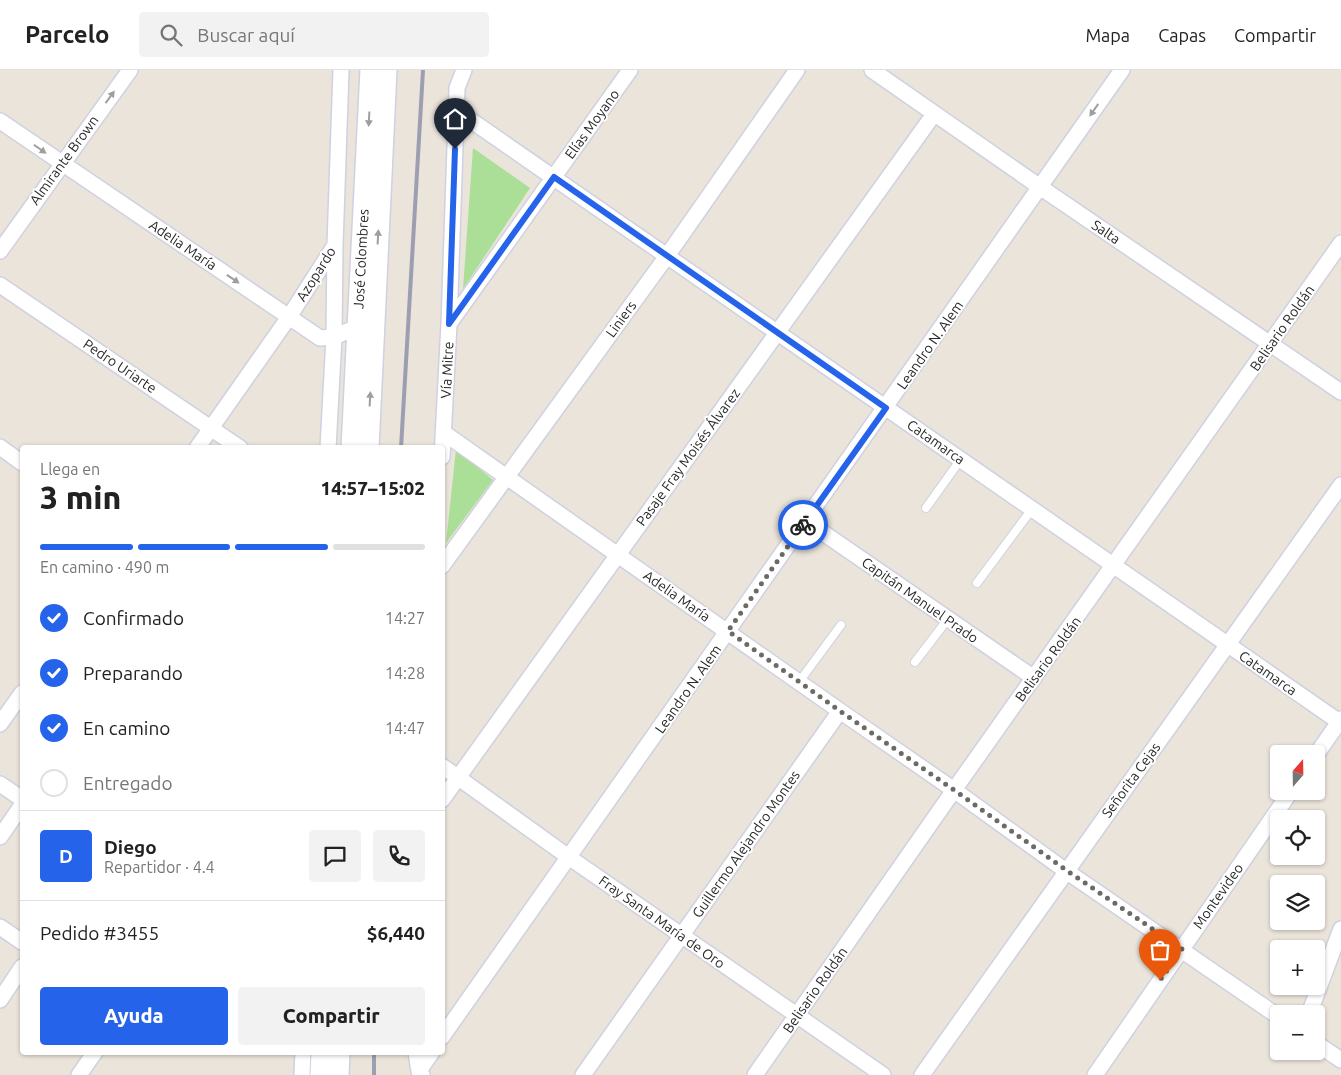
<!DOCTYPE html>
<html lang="es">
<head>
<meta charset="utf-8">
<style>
	body { margin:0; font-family:Ubuntu,sans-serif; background:#f2f2f2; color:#222; height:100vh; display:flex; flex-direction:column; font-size:19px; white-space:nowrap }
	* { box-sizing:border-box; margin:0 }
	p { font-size:16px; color:#767676 }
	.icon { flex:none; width:28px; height:28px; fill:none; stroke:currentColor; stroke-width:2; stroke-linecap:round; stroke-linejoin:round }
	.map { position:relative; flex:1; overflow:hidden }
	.drawer { position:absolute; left:20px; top:375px; width:425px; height:610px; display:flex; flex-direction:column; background:#fff; border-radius:5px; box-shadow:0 1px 4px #0004 }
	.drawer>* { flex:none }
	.needle { width:32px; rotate:20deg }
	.fabs { position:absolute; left:1270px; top:675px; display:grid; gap:10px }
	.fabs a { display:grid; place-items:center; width:55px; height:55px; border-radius:5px; background:#fff; box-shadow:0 1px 4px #0004; font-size:25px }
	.pin { position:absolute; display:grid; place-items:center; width:42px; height:42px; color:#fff; margin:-51px -21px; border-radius:50% 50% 50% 0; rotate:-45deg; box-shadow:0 0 5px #0007 }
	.pin .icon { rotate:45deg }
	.courier { position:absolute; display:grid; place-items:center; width:50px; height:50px; margin:-25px; border:4px solid #2563eb; border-radius:50%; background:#fff; color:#222; box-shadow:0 1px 6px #0007 }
	.overview em { font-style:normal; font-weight:800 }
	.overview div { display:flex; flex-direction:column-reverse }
	.overview { display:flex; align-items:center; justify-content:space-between; height:85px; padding:0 20px }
	h1 { font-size:32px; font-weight:800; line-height:38px }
	.bar { display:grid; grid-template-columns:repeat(4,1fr); gap:8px 5px; align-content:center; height:60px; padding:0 20px }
	.bar i { height:6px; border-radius:4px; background:#e0e0e0 }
	.bar .on { background:#2563eb }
	.bar p { grid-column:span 4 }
	.line { display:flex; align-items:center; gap:12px; padding:0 20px; border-top:1px solid #e0e0e0 }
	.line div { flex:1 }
	.round { display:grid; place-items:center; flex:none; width:52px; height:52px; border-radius:5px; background:#f2f2f2 }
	ol { padding:0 20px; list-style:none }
	li { display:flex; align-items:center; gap:15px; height:55px }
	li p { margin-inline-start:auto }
	li .icon { padding:5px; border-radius:50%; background:#2563eb; color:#fff; stroke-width:4 }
	li:last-child { color:#767676 }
	li i { width:28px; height:28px; border:2px solid #e0e0e0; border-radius:50% }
	.cta { display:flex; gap:10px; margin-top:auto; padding:10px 20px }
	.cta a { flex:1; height:58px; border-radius:5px; background:#2563eb; color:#fff; font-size:20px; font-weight:800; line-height:58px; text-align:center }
	.cta a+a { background:#f2f2f2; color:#222 }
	header { display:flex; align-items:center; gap:30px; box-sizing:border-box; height:70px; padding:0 25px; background:#fff; border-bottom:1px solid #e0e0e0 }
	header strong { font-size:24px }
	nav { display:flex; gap:28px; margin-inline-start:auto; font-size:18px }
	.search { width:350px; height:45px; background:#f2f2f2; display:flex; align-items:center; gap:12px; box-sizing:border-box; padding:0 18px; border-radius:5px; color:#767676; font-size:19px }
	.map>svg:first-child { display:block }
</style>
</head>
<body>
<header>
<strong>Parcelo</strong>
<div class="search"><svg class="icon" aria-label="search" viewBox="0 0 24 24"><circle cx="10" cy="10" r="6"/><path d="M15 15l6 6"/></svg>Buscar aquí</div>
<nav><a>Mapa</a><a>Capas</a><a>Compartir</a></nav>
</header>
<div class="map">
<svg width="1341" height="1005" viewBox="0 0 1341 1005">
	<rect width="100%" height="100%" fill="#eae4da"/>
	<path fill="#abdf97" d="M473 78 530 118 463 219Z
		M456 379 493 410 446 473Z"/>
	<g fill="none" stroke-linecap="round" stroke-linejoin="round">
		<g stroke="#cfd1e1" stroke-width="10">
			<path id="service" d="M926 438 961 389
				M977 513 1032 439
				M915 592 948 549
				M799 612 841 555"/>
		</g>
		<g stroke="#cfd1e1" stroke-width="18">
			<path id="minor" d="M872 0 1040 117 1341 322
				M456 40 1341 653
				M0 51 320 268 334 267 357 257H365
				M0 181 130 0
				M0 215 240 378
				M449 254 630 0
				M444 363 840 641 954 720 1066 801 1279 947
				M0 377 22 393
				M197 378 289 247 335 175 341 0
				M328 378 334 267 335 175
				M442 387 449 254 457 18 464 0
				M806 451 1034 608
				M442 496 667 186 797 0
				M0 654 22 623
				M1316 685 1341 649
				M442 696 570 788 883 1005
				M0 714 22 729
				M442 730 934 44
				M0 767 22 735
				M0 857 22 872
				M0 930 22 897
				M1309 944 1341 859
				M442 967 1122 0
				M1316 973 1341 990
				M416 982 419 1001 422 1005
				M419 1001 432 982
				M79 1005 95 982
				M302 1005 303 982
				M583 1005 840 641
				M755 1005 954 720 1341 173
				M922 1005 1341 415
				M1095 1005 1291 721"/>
		</g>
		<g stroke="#cfd1e1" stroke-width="24">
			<path id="secondary" d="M352 378 371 0
				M368 378 386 0
				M321 1005 322 982
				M338 1005 339 982"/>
		</g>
		<use href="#service" stroke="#fff" stroke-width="8"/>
		<use href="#minor" stroke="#fff" stroke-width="15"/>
		<use href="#secondary" stroke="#fff" stroke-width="21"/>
		<path stroke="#9d9eb2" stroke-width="4" d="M401 378 423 0
			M374 1005V982"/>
	</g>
	<defs><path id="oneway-solid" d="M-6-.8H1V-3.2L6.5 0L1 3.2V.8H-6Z" transform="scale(1.25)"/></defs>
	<g fill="#9e9e9e">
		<use href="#oneway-solid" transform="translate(110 27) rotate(-54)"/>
		<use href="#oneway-solid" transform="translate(1094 40) rotate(125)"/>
		<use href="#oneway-solid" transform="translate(369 49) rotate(93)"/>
		<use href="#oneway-solid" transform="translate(40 79) rotate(35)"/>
		<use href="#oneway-solid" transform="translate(378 167) rotate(-87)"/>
		<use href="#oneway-solid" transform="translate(233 209) rotate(34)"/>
		<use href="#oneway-solid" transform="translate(370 329) rotate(-87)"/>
	</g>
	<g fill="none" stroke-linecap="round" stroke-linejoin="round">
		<path stroke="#6c6a66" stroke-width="5" stroke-dasharray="0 9" d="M803 455 728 561 840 641 954 720 1066 800 1182 879 1160 910"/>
		<path stroke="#2563eb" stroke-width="6" d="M455 79 449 254 554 107 886 338 803 455"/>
	</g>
	<g text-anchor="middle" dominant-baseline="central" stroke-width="4" stroke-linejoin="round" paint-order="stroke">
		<g font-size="14" fill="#282828" stroke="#fff">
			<text transform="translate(592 54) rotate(-54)">Elías Moyano</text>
			<text transform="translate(64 90) rotate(-54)">Almirante Brown</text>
			<text transform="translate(1106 162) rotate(34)">Salta</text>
			<text transform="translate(183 175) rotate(34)">Adelia María</text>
			<text transform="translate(361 189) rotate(-87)">José Colombres</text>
			<text transform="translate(316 204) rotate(-58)">Azopardo</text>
			<text transform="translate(621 249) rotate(-54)">Liniers</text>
			<text transform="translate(1282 258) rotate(-55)">Belisario Roldán</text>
			<text transform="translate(930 275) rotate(-55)">Leandro N. Alem</text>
			<text transform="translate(120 296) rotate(34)">Pedro Uriarte</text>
			<text transform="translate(447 300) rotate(-87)">Vía Mitre</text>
			<text transform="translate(936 372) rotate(35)">Catamarca</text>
			<text transform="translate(688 387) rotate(-54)">Pasaje Fray Moisés Álvarez</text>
			<text transform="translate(677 526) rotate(35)">Adelia María</text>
			<text transform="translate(920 530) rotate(35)">Capitán Manuel Prado</text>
			<text transform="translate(1048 589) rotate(-54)">Belisario Roldán</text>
			<text transform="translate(1268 603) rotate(35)">Catamarca</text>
			<text transform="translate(688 619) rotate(-55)">Leandro N. Alem</text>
			<text transform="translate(1131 710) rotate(-54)">Señorita Cejas</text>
			<text transform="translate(746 774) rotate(-55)">Guillermo Alejandro Montes</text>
			<text transform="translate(1218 826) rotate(-55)">Montevideo</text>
			<text transform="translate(662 852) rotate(35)">Fray Santa María de Oro</text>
			<text transform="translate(815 920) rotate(-55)">Belisario Roldán</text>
		</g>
	</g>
</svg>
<div class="fabs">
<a><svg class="needle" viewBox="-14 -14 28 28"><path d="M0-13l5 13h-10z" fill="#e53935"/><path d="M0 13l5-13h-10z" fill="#767676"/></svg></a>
<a><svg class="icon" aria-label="locate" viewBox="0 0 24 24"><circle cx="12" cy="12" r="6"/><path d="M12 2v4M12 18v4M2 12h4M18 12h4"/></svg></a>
<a><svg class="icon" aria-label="layers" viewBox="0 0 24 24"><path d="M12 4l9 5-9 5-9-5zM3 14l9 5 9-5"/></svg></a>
<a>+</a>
<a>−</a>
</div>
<div class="pin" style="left:1160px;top:910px;background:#ea580c"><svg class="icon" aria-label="bag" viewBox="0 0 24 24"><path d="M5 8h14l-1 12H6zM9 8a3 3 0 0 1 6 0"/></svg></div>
<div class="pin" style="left:455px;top:79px;background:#1f2937"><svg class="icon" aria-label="home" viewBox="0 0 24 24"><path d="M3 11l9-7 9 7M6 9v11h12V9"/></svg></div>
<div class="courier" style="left:803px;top:455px"><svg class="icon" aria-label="bike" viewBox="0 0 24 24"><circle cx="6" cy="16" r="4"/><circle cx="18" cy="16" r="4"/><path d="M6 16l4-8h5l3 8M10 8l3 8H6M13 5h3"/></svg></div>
<section class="drawer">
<div class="overview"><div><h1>3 min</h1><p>Llega en</p></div><em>14:57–15:02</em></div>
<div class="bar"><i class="on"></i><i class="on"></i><i class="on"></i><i></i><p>En camino · 490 m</p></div>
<ol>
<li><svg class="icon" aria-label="check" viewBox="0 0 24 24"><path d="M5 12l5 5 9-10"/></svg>Confirmado<p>14:27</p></li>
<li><svg class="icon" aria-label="check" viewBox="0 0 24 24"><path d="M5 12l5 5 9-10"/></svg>Preparando<p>14:28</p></li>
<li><svg class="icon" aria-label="check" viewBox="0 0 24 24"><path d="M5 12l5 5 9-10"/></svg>En camino<p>14:47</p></li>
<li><i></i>Entregado</li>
</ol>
<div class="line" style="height:90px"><b class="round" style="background:#2563eb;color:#fff">D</b><div><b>Diego</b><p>Repartidor · 4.4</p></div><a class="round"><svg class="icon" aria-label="chat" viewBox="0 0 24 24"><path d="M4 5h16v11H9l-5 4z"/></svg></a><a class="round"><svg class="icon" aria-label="phone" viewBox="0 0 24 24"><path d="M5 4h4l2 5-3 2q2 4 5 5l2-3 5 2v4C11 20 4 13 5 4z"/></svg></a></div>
<div class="line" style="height:65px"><div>Pedido #3455</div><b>$6,440</b></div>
<div class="cta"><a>Ayuda</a><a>Compartir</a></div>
</section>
</div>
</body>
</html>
